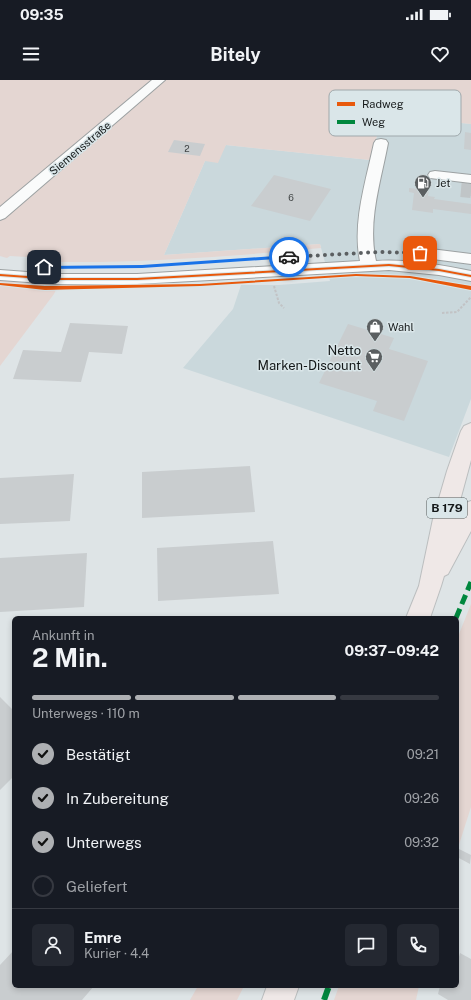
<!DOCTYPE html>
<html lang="de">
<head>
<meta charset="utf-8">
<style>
	body { margin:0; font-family:"Public Sans",sans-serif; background:#242831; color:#f1f3f6; height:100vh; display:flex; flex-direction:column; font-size:15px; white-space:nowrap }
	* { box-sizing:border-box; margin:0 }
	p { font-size:13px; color:#9ea1a6 }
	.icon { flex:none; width:22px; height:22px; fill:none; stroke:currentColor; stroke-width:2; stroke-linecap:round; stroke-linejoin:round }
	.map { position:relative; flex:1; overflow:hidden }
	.details { position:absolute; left:12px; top:536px; width:447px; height:372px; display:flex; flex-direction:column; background:#171b24; border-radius:6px; box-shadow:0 2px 6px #0003 }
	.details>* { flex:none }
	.pin { position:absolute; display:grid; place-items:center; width:34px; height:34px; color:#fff; margin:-17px; border-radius:8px; box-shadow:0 2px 6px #0006 }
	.courier { position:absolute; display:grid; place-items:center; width:40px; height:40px; margin:-20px; border:3px solid #1a73e8; border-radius:50%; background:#fff; color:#222; box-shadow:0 1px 5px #0007 }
	.head em { font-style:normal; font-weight:700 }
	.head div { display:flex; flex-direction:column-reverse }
	.head { display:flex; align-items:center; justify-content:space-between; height:68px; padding:0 20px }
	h1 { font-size:26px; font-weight:700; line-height:30px }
	.bar { display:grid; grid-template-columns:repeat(4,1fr); gap:6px 4px; align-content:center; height:48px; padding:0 20px }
	.bar i { height:5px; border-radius:3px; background:#363941 }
	.bar .on { background:#aeb0b3 }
	.bar p { grid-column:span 4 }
	.line { display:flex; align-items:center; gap:10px; padding:0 20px; border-top:1px solid #363941 }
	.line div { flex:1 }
	.round { display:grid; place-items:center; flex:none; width:42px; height:42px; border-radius:6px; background:#242831 }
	ol { padding:0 20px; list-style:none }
	li { display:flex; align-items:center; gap:12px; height:44px }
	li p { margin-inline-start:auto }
	li .icon { padding:4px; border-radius:50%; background:#aeb0b3; color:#111; stroke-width:4 }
	li:last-child { color:#9ea1a6 }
	li i { width:22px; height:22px; border:2px solid #363941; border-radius:50% }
	.status { display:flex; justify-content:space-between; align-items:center; height:28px; padding:0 20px; background:#171b24; direction:ltr }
	.status svg { height:11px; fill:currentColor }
	header { display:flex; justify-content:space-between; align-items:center; height:52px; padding:0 20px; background:#171b24; font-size:18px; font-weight:700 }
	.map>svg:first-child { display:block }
</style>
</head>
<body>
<div class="status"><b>09:35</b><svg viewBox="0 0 49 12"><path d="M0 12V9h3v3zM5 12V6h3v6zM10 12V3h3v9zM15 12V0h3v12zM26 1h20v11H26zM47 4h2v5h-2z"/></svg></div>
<header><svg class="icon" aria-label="menu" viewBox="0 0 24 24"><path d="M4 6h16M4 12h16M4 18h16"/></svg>Bitely<svg class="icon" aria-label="heart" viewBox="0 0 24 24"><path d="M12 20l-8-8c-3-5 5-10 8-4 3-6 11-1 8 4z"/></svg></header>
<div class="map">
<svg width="471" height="920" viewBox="0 0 471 920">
	<rect width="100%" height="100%" fill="#dee4e6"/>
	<path fill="#cad8dc" d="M383 35 471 44V319L449 377 183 288 233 229 241 205H279L330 201 320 164 164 175 205 81 226 65 370 80Z"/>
	<path fill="#e4d6d2" d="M0 0H471V44L383 35 370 80 226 65 218 83 205 81 164 175 320 164 321 168C234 176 147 183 60 182L61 179 10 176 7 178 0 176Z
		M0 198H3L2 201 49 204 50 201 60 202 54 214 0 286Z
		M471 524V727L457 771V559Z
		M198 906H244L237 920H190Z
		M339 906H419L416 920H334Z"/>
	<path fill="#c9cdcf" d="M465 52 471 53V70L464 69Z
		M174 60 205 64 200 76 168 72Z
		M274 95 331 109 310 141 251 126Z
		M462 100 467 101V106H471V116L461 115Z
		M409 108 429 110 428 116 435 117 434 119 471 124V134L433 129V133L412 130 414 113 409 112Z
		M70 243 128 246 122 274 89 272 81 302 13 299 23 270 61 272Z
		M348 244 394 258 389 269 428 281 404 341 373 331 377 321 319 303Z
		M250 386 255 432 142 438V392Z
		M74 394 70 441 0 444V398Z
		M273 461 279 514 158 521 157 468Z
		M87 473 84 527 0 532V478Z
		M0 617 14 631V696L0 710Z
		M459 769 471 775 470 784 457 777Z
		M14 870V906H94L82 920H0V885Z
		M460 873 471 879V920H448L438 914 440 906H457V884Z"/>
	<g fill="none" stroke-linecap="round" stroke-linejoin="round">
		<path stroke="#c0c5c7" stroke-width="14" stroke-dasharray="14 7" stroke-linecap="butt" d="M461 110 471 111"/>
		<g stroke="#9ca1a2" stroke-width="2">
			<path id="minor" d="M152 0H165L5 138 0 140V127Z
				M381 59 386 60 388 63C381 101 367 142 376 181 408 179 440 185 471 191V201L439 195 389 190 137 204H55L0 200V190L55 194H137L360 181C352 143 366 101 374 63L376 60Z
				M435 91 471 95V103L430 98 428 95 430 92Z
				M423 168 471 174V184L417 177 415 173 417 169Z"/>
		</g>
		<g stroke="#bbbebf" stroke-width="2">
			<path id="major" d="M471 343V380L455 439 463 424 471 421V451L448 494 444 496 441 506 430 538H406L419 506 433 439 447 391 461 351 464 346Z
				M267 906H299L294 920H262Z"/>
		</g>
		<path stroke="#c2c3c5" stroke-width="2" stroke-dasharray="2.5 1.5" stroke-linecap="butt" d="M274 206 279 223 284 228
			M442 233 457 232 471 217"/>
		<use href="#minor" fill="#fafbfb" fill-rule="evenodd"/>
		<use href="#major" fill="#efe8e7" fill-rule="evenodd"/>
		<path stroke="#00873e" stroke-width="5" stroke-dasharray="10 5" stroke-linecap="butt" d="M456 538 471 502"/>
		<path stroke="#00873e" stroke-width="6" stroke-dasharray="13 6" stroke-linecap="butt" d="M324 920 329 906"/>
		<g stroke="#dae6e9" stroke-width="2">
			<path id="cycleway" d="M389 184 439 189 471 195V197L439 191 389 186 137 200H55L0 196V194L55 198H137Z
				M356 194 410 196 471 206V210L410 198 356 196 200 206 45 210 0 205V203L45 206 200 204Z"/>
		</g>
		<use href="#cycleway" fill="#e8590c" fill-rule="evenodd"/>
	</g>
	<path fill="#1a73e8" d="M289 175 291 178 142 188 44 189 42 187 44 186 142 185Z"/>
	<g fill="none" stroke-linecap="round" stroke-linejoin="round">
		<path stroke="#5b5f61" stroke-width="4" stroke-dasharray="0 7.2" d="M289 177 379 172 420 173"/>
	</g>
	<defs>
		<g id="fuel-pin" transform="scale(0.9)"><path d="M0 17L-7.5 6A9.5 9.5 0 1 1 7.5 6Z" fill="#5b5f61" stroke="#dae6e9"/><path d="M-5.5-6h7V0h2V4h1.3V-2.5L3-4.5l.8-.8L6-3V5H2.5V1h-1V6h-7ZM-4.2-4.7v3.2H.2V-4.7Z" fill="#fff"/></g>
		<g id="shop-pin" transform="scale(0.9)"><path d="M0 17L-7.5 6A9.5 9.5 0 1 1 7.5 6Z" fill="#5b5f61" stroke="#dae6e9"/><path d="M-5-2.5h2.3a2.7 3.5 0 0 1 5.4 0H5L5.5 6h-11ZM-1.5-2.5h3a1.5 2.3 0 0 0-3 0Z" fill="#fff"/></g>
		<g id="supermarket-pin" transform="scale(0.9)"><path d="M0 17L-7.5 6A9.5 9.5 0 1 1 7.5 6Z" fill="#5b5f61" stroke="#dae6e9"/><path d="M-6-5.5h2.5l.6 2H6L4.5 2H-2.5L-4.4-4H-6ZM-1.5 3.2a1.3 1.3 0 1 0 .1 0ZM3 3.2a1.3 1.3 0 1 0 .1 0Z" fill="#fff"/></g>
	</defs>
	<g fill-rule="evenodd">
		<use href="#fuel-pin" x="423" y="103"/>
		<use href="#shop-pin" x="375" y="247"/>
		<use href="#supermarket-pin" x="374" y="277"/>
	</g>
	<g text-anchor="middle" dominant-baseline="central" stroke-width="3" stroke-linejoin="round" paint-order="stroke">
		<g font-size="9" fill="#414546">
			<text x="187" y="68">2</text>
			<text x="291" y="117">6</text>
		</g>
		<g font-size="11" fill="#141819" stroke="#dae6e9">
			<text transform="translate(80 68) rotate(-40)">Siemensstraße</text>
		</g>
		<g font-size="11" fill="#141819" stroke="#dae6e9" text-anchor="start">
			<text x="436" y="103">Jet</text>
			<text x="388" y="247">Wahl</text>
		</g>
		<rect fill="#dae6e9" stroke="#4f5657" stroke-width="1" x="427" y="418" width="40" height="20" rx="3"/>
		<g font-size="12" font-weight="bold" fill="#141819">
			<text x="447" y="428">B 179</text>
		</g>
		<g font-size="13" fill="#141819" stroke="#dae6e9" text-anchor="end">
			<text x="361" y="270">Netto<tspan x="361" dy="15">Marken-Discount</tspan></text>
		</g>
	</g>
	<rect x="329" y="10" width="132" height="46" rx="6" fill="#dae6e9" stroke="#9fa8ab" stroke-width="1"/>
	<rect x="337" y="22" width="18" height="4" fill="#e8590c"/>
	<rect x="337" y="40" width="18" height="4" fill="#00873e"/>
	<g font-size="11" fill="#141819">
		<text x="362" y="28">Radweg</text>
		<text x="362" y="46">Weg</text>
	</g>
</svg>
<div class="pin" style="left:420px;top:173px;background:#ea580c"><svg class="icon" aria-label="bag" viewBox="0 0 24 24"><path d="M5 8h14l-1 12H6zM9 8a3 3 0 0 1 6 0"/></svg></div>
<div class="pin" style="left:44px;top:187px;background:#1f2937"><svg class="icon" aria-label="home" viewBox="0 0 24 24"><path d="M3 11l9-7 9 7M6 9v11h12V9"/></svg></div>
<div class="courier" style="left:289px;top:177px"><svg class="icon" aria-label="car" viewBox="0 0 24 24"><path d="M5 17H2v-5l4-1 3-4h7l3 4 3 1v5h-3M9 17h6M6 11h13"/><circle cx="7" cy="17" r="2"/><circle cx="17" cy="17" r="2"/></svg></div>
<section class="details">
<div class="head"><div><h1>2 Min.</h1><p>Ankunft in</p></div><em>09:37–09:42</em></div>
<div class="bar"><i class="on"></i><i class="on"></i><i class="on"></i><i></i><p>Unterwegs · 110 m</p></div>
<ol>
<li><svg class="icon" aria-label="check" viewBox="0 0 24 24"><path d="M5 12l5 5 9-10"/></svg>Bestätigt<p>09:21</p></li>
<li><svg class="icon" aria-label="check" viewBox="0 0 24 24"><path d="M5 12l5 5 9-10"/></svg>In Zubereitung<p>09:26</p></li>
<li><svg class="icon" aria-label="check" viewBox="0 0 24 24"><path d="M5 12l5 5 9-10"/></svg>Unterwegs<p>09:32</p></li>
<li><i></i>Geliefert</li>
</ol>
<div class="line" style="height:72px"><a class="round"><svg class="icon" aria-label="person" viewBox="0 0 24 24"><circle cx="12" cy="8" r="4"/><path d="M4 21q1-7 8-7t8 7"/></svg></a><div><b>Emre</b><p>Kurier · 4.4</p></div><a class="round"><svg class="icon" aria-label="chat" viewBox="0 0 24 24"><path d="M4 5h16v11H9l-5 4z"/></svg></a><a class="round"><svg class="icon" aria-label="phone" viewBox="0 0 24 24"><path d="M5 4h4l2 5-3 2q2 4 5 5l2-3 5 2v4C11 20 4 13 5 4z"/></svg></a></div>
</section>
</div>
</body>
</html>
